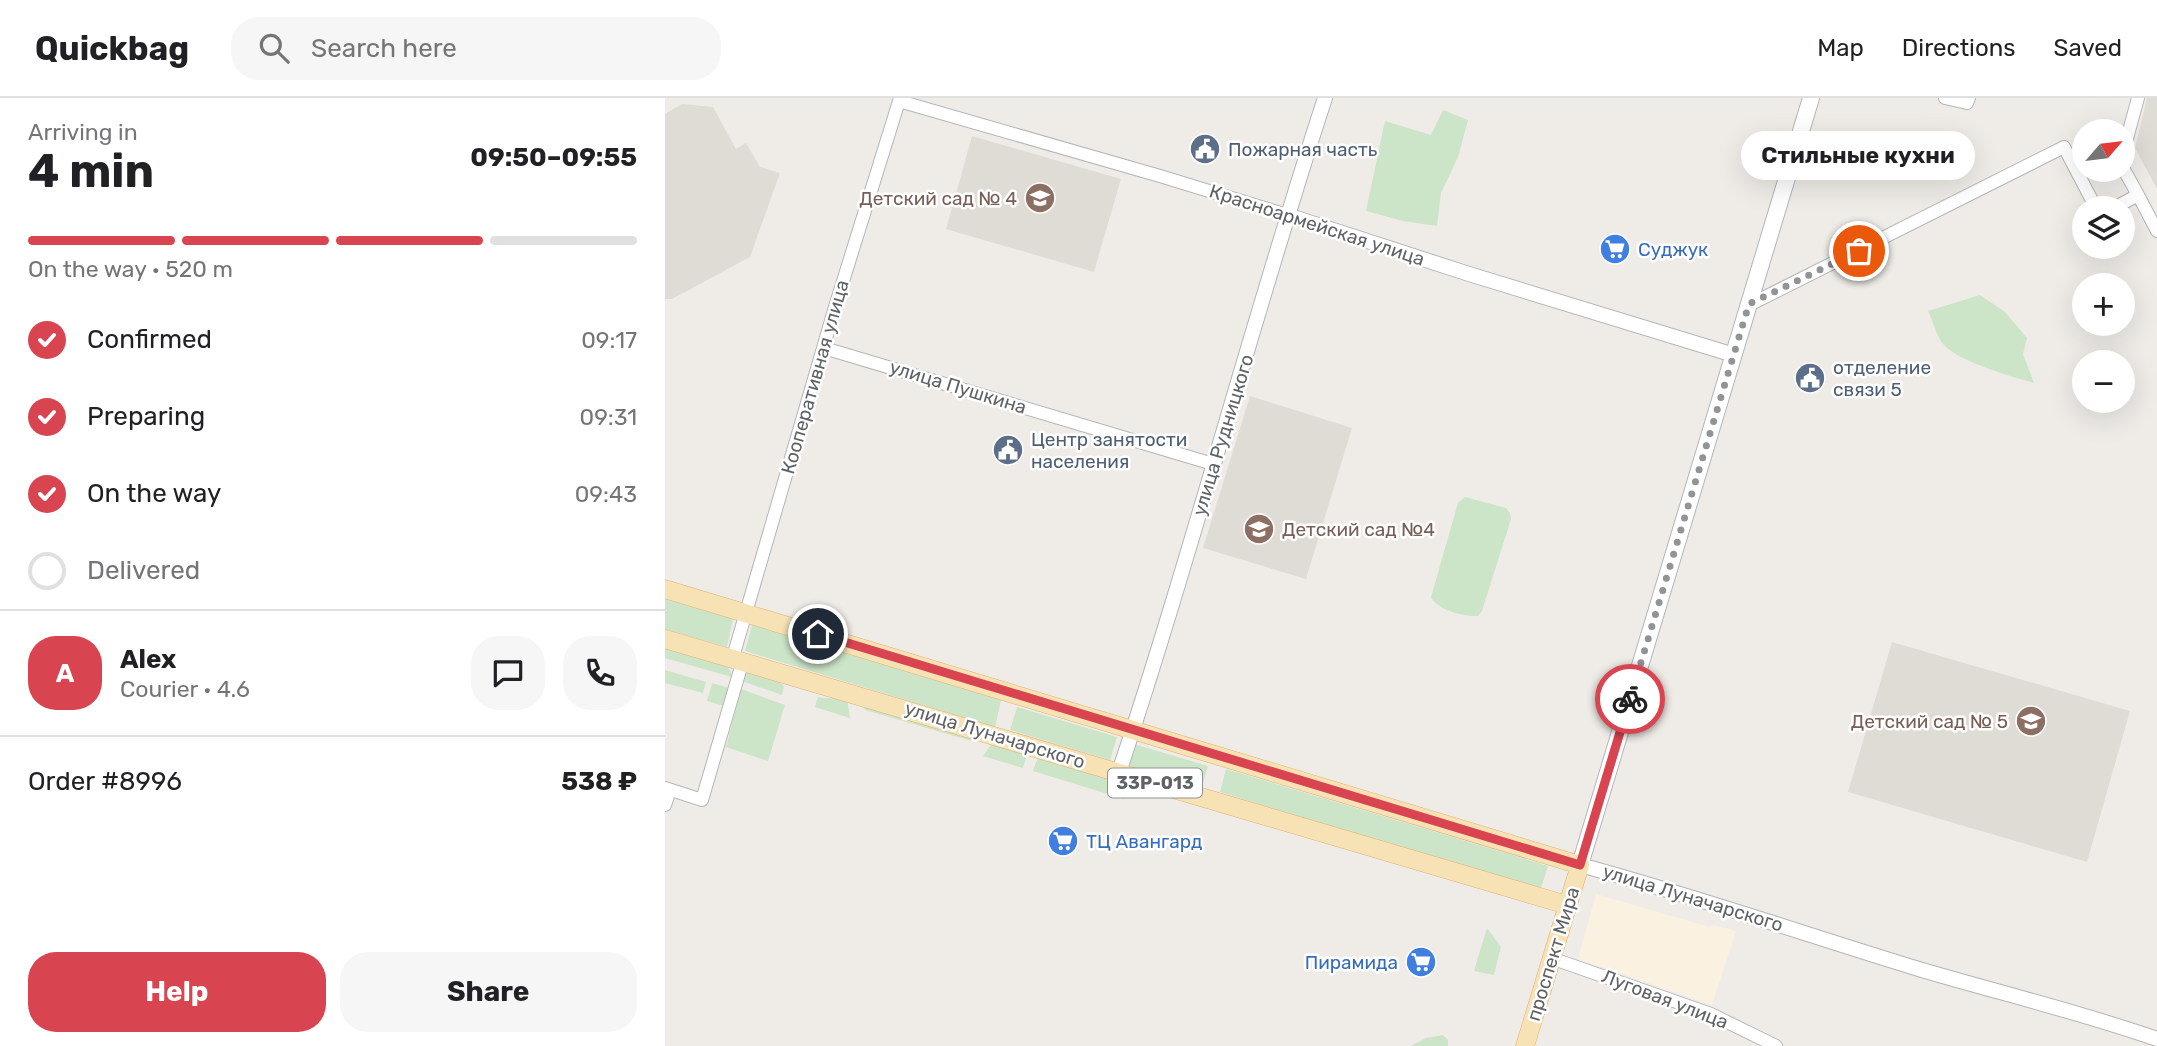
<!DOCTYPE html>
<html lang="en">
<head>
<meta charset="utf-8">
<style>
	body { margin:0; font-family:Rubik,sans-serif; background:#f6f6f6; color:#202124; height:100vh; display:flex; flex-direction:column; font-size:26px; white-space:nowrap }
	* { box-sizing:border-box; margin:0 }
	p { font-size:23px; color:#757577 }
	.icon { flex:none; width:38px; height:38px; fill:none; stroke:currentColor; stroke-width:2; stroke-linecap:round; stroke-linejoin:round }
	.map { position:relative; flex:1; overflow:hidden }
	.details { display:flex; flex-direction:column; background:#fff; width:665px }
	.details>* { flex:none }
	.needle { width:46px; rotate:62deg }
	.buttons { position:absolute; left:1407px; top:21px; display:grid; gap:14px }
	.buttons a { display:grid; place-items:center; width:63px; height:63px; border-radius:50%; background:#fff; box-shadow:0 7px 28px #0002; font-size:35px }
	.pin { position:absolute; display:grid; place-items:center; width:60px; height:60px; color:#fff; margin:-30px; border:4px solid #fff; border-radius:50%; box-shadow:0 2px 7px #0007 }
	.courier { position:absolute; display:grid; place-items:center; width:70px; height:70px; margin:-35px; border:5px solid #d84551; border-radius:50%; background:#fff; color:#222; box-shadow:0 2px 9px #0007 }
	.bubble { position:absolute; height:49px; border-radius:24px; background:#fff; box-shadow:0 7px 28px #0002; font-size:23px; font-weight:700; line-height:49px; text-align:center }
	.overview em { font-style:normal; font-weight:700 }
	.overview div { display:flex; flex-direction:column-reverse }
	.overview { display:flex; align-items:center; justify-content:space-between; height:119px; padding:0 28px }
	h1 { font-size:46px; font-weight:700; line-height:52px }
	.bar { display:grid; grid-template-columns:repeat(4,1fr); gap:10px 7px; align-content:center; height:84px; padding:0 28px }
	.bar i { height:9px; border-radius:5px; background:#e0e0e0 }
	.bar .on { background:#d84551 }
	.bar p { grid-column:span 4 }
	.line { display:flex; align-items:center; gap:18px; padding:0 28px; border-top:2px solid #e0e0e0 }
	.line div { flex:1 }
	.round { display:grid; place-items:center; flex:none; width:74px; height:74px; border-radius:28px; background:#f6f6f6 }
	ol { padding:0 28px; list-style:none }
	li { display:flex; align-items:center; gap:21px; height:77px }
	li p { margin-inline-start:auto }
	li .icon { padding:7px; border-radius:50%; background:#d84551; color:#fff; stroke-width:4 }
	li:last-child { color:#757577 }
	li i { width:38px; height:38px; border:4px solid #e0e0e0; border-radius:50% }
	.button { display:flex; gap:14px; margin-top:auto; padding:14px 28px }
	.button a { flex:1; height:80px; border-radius:28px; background:#d84551; color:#fff; font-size:28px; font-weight:700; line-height:80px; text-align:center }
	.button a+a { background:#f6f6f6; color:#202124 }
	header { display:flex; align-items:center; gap:42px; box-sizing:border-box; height:98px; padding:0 35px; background:#fff; border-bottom:2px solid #e0e0e0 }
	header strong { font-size:33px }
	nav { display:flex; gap:38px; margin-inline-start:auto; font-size:24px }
	.search { width:490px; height:63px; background:#f6f6f6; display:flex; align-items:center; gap:18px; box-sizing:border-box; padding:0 24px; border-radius:28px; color:#757577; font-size:26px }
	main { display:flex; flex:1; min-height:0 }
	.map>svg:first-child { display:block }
</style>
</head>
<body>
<header>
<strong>Quickbag</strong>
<div class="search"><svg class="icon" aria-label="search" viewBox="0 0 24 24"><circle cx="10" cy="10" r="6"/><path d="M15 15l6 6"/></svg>Search here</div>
<nav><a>Map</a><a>Directions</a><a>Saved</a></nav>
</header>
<main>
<section class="details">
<div class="overview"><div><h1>4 min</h1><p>Arriving in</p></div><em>09:50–09:55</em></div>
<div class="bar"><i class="on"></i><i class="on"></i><i class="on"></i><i></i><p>On the way · 520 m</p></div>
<ol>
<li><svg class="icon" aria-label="check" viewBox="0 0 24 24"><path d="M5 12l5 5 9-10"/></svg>Confirmed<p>09:17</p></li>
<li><svg class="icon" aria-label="check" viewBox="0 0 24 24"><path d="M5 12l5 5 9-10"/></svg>Preparing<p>09:31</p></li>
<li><svg class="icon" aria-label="check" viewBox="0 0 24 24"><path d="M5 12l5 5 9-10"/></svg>On the way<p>09:43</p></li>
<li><i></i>Delivered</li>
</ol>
<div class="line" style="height:126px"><b class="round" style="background:#d84551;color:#fff">A</b><div><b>Alex</b><p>Courier · 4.6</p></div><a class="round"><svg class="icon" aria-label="chat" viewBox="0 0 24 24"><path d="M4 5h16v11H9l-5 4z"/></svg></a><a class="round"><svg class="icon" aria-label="phone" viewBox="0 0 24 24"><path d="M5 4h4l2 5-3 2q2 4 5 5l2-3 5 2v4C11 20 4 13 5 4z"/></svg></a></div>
<div class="line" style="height:91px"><div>Order #8996</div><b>538 ₽</b></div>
<div class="button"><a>Help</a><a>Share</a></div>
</section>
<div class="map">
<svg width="1492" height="948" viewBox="0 0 1492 948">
	<rect width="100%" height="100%" fill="#efece8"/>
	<path fill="#fbf1e1" d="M931 796 1044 829 1049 827 1071 833 1047 907 913 861Z"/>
	<path fill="#dfdcd6" d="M1482 0H1492V91L1470 50Z
		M17 6 48 9 71 51 81 45 95 69 115 75 85 159 7 201H0V16Z
		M307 38 456 81 429 174 281 131Z
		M585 298 687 330 641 481 538 450Z
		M1227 544 1465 613 1422 764 1183 694Z"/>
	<path fill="#cce4c7" d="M778 12 803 22 793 59 776 95 772 128 738 123 701 113 720 23 766 37Z
		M1315 197 1340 214 1362 240 1358 256 1369 285C1345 278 1298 265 1280 248 1272 241 1268 223 1263 213Z
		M800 399 841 410 845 415 846 421 817 513 813 518C799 519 772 512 766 499L793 405Z
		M0 501 68 521 62 549 0 532Z
		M87 527 336 602 330 629 80 553Z
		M0 549 60 566 65 572 67 579 0 560Z
		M0 572 41 584 38 595 0 585Z
		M81 573 107 579 119 588 117 597 77 583Z
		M47 585 64 590 59 608 42 603Z
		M76 591 120 607 103 663 61 649Z
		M153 599C163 602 172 598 182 600L185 620 150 609Z
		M195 604 320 641 310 644 200 612Z
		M352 609 452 639 445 662 345 632Z
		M328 644 362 657 358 670 318 658Z
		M462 644 543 668 536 692 457 667Z
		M373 659 460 685 462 692 459 701 368 673Z
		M561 671 883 768 875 793 555 694Z
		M822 830 836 849 829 877 809 873Z
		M778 937 783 942V948H746L761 940Z"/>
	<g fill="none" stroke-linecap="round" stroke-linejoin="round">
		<g stroke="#b3b5b8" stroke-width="14">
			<path id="minor" d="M1280 0 1302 5 1304 0
				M234 3 495 78 622 117
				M1458 55 1473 0
				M1458 70 1473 97
				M1449 110 1473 97 1492 133
				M1084 207 1399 49 1431 110
				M159 250 548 366
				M68 559 170 209 235 0
				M0 690 37 702 78 562
				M0 707 5 692
				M886 860 1046 916 1111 948"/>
		</g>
		<g stroke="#b3b5b8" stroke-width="16">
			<path id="tertiary" d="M622 117 804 176 1069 257
				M454 674C528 451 587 223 660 0
				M915 767C1030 798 1142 837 1257 872 1335 895 1415 914 1492 941"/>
		</g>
		<g stroke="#b2b5b8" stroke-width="18">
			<path id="secondary" d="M915 767 1146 0"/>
		</g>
		<g stroke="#e4af6d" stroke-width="19">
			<path id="primary" d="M0 491 915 767 860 948
				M0 541 902 807"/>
		</g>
		<use href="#minor" stroke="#fff" stroke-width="12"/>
		<use href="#tertiary" stroke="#fff" stroke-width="14"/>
		<use href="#secondary" stroke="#fff" stroke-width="16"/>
		<use href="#primary" stroke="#f7e2b5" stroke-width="18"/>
	</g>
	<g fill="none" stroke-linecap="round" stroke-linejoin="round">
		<path stroke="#919394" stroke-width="7" stroke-dasharray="0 12.6" d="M965 601 1084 206 1194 153"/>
		<path stroke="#d84551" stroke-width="9" d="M153 536 915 767 965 601"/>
	</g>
	<defs>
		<g id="civic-disc" transform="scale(1.575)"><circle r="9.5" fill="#5c6f8a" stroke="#fff"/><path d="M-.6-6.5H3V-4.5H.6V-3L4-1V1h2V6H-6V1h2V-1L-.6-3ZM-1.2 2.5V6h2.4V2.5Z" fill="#fff"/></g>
		<g id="school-disc" transform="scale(1.575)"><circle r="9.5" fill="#8d6e63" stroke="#fff"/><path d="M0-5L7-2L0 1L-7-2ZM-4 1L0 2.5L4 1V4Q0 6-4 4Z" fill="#fff"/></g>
		<g id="supermarket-disc" transform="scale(1.575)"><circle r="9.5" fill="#3f7fe0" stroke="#fff"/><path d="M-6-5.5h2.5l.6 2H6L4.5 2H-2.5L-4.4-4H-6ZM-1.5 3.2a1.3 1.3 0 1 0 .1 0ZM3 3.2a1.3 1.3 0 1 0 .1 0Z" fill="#fff"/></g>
	</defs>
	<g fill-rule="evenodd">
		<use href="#civic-disc" x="540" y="51"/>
		<use href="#school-disc" x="375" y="100"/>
		<use href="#supermarket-disc" x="950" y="151"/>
		<use href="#civic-disc" x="1145" y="280"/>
		<use href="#civic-disc" x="343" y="352"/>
		<use href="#school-disc" x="594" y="431"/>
		<use href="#school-disc" x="1366" y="623"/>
		<use href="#supermarket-disc" x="398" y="743"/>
		<use href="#supermarket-disc" x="756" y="864"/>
	</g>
	<g text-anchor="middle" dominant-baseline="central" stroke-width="5" stroke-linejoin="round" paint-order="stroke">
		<rect fill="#fff" stroke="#8f9294" stroke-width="2" x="443" y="670.5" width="94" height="29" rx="5"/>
		<g font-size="18" font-weight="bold" fill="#5f6366">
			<text x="490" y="685">33Р-013</text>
		</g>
		<g font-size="19" fill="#4e5e75" stroke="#fff" text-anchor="start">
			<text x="563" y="51">Пожарная часть</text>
			<text x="1168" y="269">отделение<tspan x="1168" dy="22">связи 5</tspan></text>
			<text x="366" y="341">Центр занятости<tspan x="366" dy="22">населения</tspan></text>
		</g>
		<g font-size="19" fill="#785e54" stroke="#fff" text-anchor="end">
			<text x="352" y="100">Детский сад № 4</text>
			<text x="617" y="431" text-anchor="start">Детский сад №4</text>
			<text x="1343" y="623">Детский сад № 5</text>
		</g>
		<g font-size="19" fill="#5f6366" stroke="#fff">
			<text transform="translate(652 127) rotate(18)">Красноармейская улица</text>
			<text transform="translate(150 279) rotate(-74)">Кооперативная улица</text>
			<text transform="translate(293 289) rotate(17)">улица Пушкина</text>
			<text transform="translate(558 337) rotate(-73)">улица Рудницкого</text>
			<text transform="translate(330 637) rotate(17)">улица Луначарского</text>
			<text transform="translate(1028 800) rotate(17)">улица Луначарского</text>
			<text transform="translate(888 856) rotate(-73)">проспект Мира</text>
			<text transform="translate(1000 901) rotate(21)">Луговая улица</text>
		</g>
		<g font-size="19" fill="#366cbe" stroke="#fff" text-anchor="start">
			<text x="973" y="151">Суджук</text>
			<text x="421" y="743">ТЦ Авангард</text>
			<text x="733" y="864" text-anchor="end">Пирамида</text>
		</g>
	</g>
</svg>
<div class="buttons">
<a><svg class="needle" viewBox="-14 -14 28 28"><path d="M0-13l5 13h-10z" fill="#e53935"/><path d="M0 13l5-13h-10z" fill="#757577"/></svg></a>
<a><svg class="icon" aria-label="layers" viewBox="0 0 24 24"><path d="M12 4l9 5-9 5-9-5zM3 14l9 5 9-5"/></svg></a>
<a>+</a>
<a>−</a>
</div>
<div class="pin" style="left:1194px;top:153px;background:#ea580c"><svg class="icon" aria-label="bag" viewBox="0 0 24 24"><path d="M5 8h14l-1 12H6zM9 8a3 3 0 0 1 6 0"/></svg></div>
<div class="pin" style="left:153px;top:536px;background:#1f2937"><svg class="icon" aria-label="home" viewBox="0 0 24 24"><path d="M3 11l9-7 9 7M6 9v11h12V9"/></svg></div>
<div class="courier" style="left:965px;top:601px"><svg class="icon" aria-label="bike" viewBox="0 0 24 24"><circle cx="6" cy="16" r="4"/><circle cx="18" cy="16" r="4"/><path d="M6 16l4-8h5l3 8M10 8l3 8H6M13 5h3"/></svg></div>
<div class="bubble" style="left:1076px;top:33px;width:234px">Стильные кухни</div>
</div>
</main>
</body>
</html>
